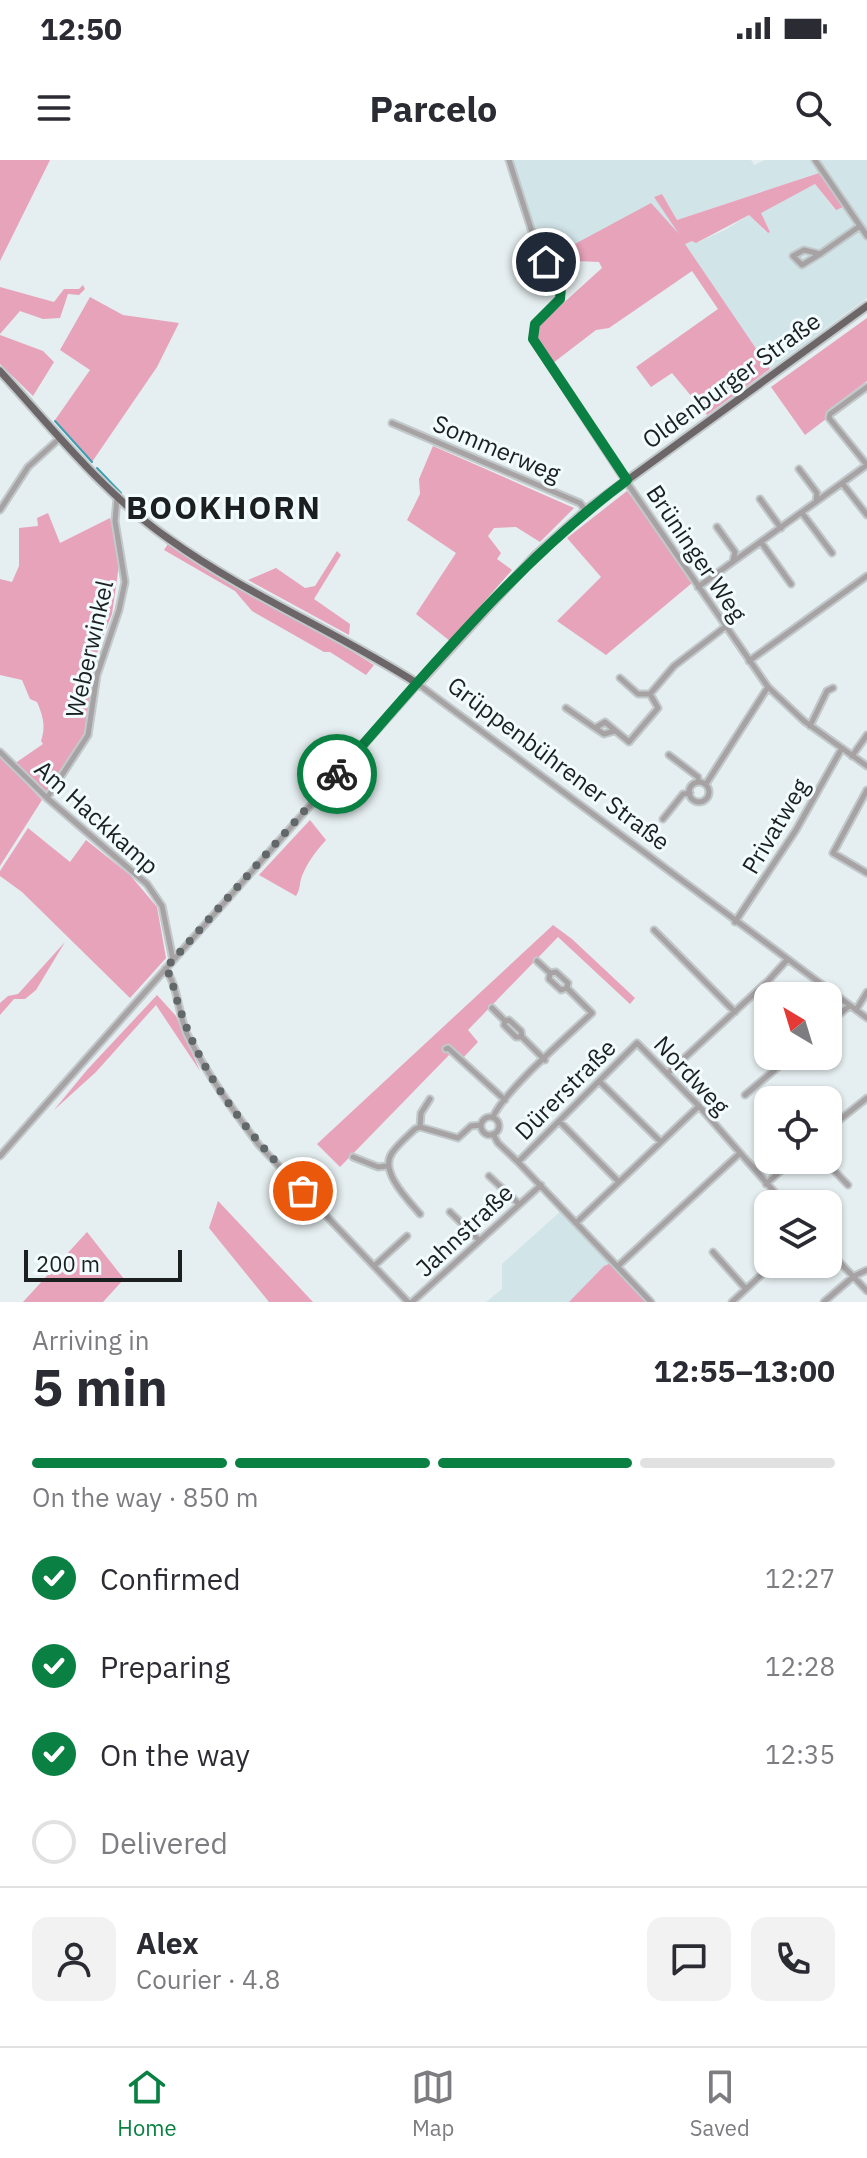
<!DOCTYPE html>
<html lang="en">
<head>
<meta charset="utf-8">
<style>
	body { margin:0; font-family:"IBM Plex Sans",sans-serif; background:#f2f2f3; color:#2b2b33; height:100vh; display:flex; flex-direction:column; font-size:30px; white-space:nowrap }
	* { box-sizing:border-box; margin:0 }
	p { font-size:26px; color:#7c7c81 }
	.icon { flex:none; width:44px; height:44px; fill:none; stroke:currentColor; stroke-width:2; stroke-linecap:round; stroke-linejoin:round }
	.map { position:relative; height:1142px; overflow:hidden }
	.sheet { display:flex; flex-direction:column; background:#fff; flex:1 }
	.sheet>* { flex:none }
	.needle { width:52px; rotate:322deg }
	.fabs { position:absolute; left:754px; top:822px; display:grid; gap:16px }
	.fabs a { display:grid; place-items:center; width:88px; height:88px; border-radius:16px; background:#fff; box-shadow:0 2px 6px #0004; font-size:40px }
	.scale { position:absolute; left:24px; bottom:20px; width:158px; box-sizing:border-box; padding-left:8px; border:4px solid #1c1f20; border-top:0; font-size:22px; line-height:28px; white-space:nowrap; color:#1c1f20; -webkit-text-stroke:6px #f2fcfe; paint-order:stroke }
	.pin { position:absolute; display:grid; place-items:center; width:68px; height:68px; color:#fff; margin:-34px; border:4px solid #fff; border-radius:50%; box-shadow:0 2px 8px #0007 }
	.courier { position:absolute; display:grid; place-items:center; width:80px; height:80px; margin:-40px; border:6px solid #0b8043; border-radius:50%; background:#fff; color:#222; box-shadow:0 2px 10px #0007 }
	.head em { font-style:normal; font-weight:700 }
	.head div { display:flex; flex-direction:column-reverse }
	.head { display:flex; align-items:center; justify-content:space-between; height:136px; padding:0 32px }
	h1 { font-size:52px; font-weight:700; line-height:60px }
	.bar { display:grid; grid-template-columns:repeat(4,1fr); gap:12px 8px; align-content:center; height:96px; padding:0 32px }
	.bar i { height:10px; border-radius:6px; background:#e1e1e2 }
	.bar .on { background:#0b8043 }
	.bar p { grid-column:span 4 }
	.line { display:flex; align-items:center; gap:20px; padding:0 32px; border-top:2px solid #e1e1e2 }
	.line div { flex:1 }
	.round { display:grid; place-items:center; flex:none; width:84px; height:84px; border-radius:16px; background:#f2f2f3 }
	ol { padding:0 32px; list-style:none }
	li { display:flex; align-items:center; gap:24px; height:88px }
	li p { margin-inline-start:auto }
	li .icon { padding:8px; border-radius:50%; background:#0b8043; color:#fff; stroke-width:4 }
	li:last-child { color:#7c7c81 }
	li i { width:44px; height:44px; border:4px solid #e1e1e2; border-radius:50% }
	.status { display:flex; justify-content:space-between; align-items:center; height:56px; padding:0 40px; background:#fff; direction:ltr }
	.status svg { height:22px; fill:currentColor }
	header { display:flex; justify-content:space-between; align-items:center; height:104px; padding:0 32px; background:#fff; font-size:36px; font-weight:700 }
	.tab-bar { display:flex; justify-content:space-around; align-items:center; height:112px; border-top:2px solid #e1e1e2; background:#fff; font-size:22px; color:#7c7c81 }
	.tab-bar a { display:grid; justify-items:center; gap:4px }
	.tab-bar .on { color:#0b8043 }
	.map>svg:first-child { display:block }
</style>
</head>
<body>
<div class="status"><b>12:50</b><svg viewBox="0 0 49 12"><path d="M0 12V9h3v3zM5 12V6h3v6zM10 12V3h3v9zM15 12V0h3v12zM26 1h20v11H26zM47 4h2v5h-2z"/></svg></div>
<header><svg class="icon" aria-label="menu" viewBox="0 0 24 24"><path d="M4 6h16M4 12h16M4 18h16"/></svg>Parcelo<svg class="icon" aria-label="search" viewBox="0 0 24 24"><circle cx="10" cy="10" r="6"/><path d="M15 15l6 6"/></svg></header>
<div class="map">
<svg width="867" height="1142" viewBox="0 0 867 1142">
	<rect width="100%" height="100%" fill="#e5eef0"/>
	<path fill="#d1e4e8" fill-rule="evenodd" d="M512 0H751L754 5 765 0H867V138L770 209 679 76 547 99 526 52ZM818 13 835 50 815 24 760 53 770 71 767 73 749 55 725 70 696 83 654 37 662 34 677 60Z
		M561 1051 611 1106 569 1142H486L502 1129V1104Z"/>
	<path fill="#e7a3ba" d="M0 0H50L0 101Z
		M819 13 843 47 836 50 815 24 761 53 770 72 768 73 749 55 696 83 692 81 685 84 770 209 707 255 672 213 651 227 636 207 718 149 692 111 609 168 596 170 553 203 536 177 537 167 602 108 599 102 576 101 554 113 547 99 651 43 679 74 654 37 662 34 677 60Z
		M83 125 85 129 79 135 68 134 60 158 43 159 20 151 0 174V127L54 142 64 129H79Z
		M90 137 123 155 179 163 157 207 92 302 55 260 90 210 60 190Z
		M867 158V221L827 251 826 259 805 275 771 227Z
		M0 175 43 191 54 202 33 236 0 204Z
		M433 286 574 348 540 382 516 367 494 368 488 376 501 393 497 399 512 410 450 481 416 454 456 393 407 360 420 334 419 319Z
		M627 331 662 377 692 423 606 495 557 461 601 417 567 378Z
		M48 353 60 383 110 358 115 373 119 405 112 454 98 489 84 575 46 632 14 604 43 584 41 581C46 566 43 556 37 542L30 539 22 520 0 515V419L12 422 19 406V368L38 366 37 358Z
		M168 384 350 490 374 505 366 515 330 492H324L252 451 235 431 164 390Z
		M337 391 341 395 314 439 350 464 349 475 248 420 276 408 305 428 315 426Z
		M0 596 42 640 0 706Z
		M310 660 326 680C316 691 307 703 302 716 299 723 301 728 296 736L259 715Z
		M28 668 70 702 86 680 130 715 157 747 166 798 130 838 22 732 0 716V711Z
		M553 765 572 779 635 838 630 844 558 777 468 870 478 882 462 899 452 892 340 1007 317 984Z
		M65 782 36 830 25 839H14L0 855V843L8 836 18 834Z
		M157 835 176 856 200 911 156 845 96 912 54 950 87 910Z
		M218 1041 220 1043 313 1142H269L209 1068Z
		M87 1072 124 1119 103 1142H23Z
		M611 1103 646 1142H569L604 1106Z"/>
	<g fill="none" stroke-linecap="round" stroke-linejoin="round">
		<path stroke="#3c9fb1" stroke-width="2" d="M55 261 92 302
			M97 308 121 333"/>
		<g stroke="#c1c9cb" stroke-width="9">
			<path id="minor" d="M509 0 533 75 561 127 560 139 535 164 533 179 621 314 768 527 804 561 867 606
				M815 0 867 76
				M820 94 802 105 793 96 804 90 820 94 860 66
				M392 263 580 343 586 351
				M799 309 817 333 816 342
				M842 323 867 355
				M760 339 781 368
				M0 350 28 307 60 278
				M802 353 832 393
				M717 367 735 392 733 401
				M761 382 791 424
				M698 427 867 305 829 258 830 254 867 227
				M749 501 867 416
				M620 518 638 534H650
				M566 548 595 568 605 562 629 582 658 548 650 534 674 506 725 467
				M810 566 827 531 833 528
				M595 568 604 574 614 571
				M0 592 47 638 147 724 162 746 173 800
				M669 595 698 617V622
				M852 596 867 575
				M689 632a10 10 0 1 1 20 0a10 10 0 1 1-20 0Z
				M706 624 768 527
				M867 630 833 693 867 713
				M47 638 88 575 97 515 119 450 125 422 115 361 117 338
				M663 659 683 634 690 633
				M735 762 796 670 842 588
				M654 770 735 852
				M165 809C177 822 179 856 187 874 206 913 233 950 259 985L408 1142
				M550 813 549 819 561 830 567 828
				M492 848 505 861 509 860 521 871 522 877 545 900
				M856 850 867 832
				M505 861 504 865 516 877H522
				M828 864 849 846
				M446 889 448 888 505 940
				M668 913 768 821 787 800
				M599 921 661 982
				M745 935 791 896
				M493 957C504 931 568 876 592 853L567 828 568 823 556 812 550 813 537 801
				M481 966a9 9 0 1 1 18 0a9 9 0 1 1-18 0Z
				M559 961 619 1022
				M420 967 421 953 430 939
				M828 969 867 938
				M493 974 498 983 518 1002
				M0 996 418 524 867 858
				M353 997 378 1007 388 1006
				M824 1000 848 1025
				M489 1016 519 1044
				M766 1024 793 1000
				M450 1052 479 1080
				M420 1054C408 1040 379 1011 392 993 398 984 408 976 415 969L420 967 458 978 471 966 481 965
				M577 1062 699 946
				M828 1090 867 1131
				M713 1092 746 1129
				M374 1106 407 1076
				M618 1106 739 994
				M412 1142 541 1025
				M651 1142 518 1002 637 883 699 946 785 1044
				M732 1142 773 1104
				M824 1142 854 1116 867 1110"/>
		</g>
		<g stroke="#c1c9cb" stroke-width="11">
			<path id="major" d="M0 211C53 269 104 334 169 379 247 435 337 472 418 524L535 396 589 348 867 146"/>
		</g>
		<use href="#minor" stroke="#a7a3a4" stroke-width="5"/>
		<use href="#major" stroke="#6d6668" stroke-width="7"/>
	</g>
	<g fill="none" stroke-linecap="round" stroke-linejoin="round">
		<path stroke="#626769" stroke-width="8" stroke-dasharray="0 14.4" d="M303 1031C243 968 189 903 171 816L165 809 337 614"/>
		<path stroke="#0b8043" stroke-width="10" d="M337 614C428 511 516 403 627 320L533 179 535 164 560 139 561 127 546 102"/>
	</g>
	<g text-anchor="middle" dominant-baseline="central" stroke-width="6" stroke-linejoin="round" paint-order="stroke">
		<g font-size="24" fill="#1c1f20" stroke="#f2fcfe">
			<text transform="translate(731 220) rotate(-36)">Oldenburger Straße</text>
			<text transform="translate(497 288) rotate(23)">Sommerweg</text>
			<text transform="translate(697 393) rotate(56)">Brüninger Weg</text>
			<text transform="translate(89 489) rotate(-77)">Weberwinkel</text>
			<text transform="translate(559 603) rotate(37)">Grüppenbührener Straße</text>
			<text transform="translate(97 657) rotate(42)">Am Hackkamp</text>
			<text transform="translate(775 666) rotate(-59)">Privatweg</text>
			<text transform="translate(692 915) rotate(47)">Nordweg</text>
			<text transform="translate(565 929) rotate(-45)">Dürerstraße</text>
			<text transform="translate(464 1070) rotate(-43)">Jahnstraße</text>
		</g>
		<g font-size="32" font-weight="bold" letter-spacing="2" fill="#1c1f20" stroke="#f2fcfe">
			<text x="224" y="347">BOOKHORN</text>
		</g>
	</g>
</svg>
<div class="fabs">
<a><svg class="needle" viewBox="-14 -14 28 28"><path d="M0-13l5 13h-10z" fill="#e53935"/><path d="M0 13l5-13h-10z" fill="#7c7c81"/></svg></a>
<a><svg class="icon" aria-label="locate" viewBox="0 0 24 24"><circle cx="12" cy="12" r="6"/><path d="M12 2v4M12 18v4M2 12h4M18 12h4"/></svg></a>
<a><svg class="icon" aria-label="layers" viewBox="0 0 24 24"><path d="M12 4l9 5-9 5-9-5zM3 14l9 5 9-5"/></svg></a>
</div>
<div class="scale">200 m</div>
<div class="pin" style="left:303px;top:1031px;background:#ea580c"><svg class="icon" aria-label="bag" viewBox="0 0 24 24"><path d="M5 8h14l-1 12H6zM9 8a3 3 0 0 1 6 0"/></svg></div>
<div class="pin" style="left:546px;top:102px;background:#1f2937"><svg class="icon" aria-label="home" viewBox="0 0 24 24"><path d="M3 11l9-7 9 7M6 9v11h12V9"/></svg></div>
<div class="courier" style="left:337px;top:614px"><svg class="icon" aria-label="bike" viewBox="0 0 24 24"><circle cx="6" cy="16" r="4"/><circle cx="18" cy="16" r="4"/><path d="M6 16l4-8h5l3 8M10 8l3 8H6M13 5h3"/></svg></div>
</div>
<section class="sheet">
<div class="head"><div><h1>5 min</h1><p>Arriving in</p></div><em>12:55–13:00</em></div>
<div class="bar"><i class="on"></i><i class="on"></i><i class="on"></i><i></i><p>On the way · 850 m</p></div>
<ol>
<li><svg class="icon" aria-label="check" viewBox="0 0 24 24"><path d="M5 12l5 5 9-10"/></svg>Confirmed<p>12:27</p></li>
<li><svg class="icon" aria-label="check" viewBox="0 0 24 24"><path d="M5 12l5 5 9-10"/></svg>Preparing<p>12:28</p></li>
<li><svg class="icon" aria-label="check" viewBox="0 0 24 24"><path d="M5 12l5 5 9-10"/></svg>On the way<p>12:35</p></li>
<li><i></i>Delivered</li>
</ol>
<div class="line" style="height:144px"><a class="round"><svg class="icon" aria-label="person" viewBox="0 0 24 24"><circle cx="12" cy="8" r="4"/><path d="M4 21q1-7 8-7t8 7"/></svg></a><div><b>Alex</b><p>Courier · 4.8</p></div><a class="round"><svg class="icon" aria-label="chat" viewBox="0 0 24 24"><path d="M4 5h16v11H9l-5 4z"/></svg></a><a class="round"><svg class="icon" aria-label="phone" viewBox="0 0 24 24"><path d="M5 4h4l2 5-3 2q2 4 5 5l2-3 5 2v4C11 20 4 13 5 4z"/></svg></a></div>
</section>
<nav class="tab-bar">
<a class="on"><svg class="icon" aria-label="home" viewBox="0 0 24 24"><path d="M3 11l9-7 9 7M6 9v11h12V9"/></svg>Home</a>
<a><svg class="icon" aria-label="map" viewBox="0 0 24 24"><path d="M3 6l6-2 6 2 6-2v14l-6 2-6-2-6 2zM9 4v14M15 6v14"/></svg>Map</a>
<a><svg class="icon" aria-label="saved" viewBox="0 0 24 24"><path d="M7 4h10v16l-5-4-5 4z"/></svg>Saved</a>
</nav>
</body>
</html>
